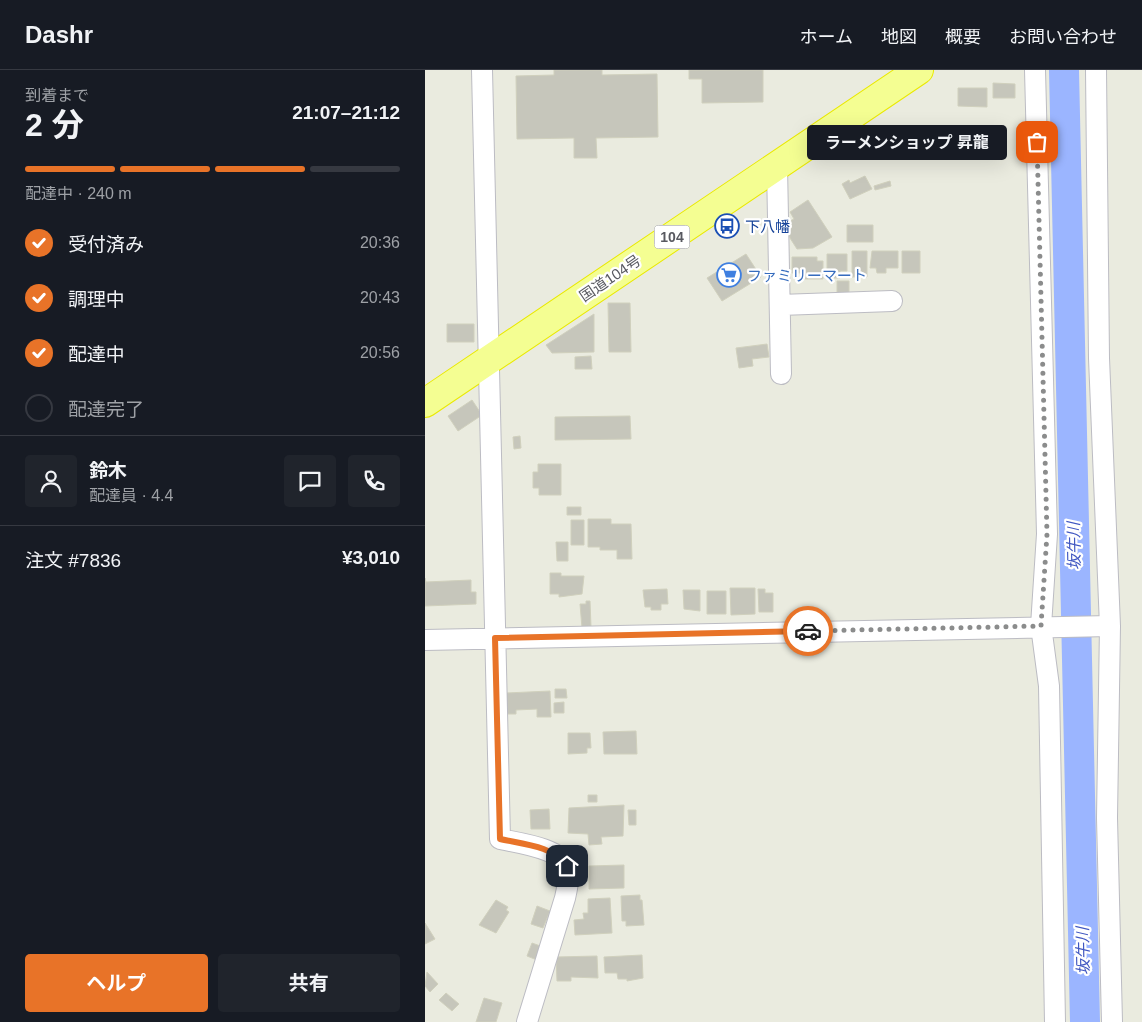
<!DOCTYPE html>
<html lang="ja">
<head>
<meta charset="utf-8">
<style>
	body { margin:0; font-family:Helvetica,"Noto Sans JP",sans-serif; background:#20242c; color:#f1f3f6; height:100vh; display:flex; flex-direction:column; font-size:19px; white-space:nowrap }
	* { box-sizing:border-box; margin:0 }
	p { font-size:16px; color:#9ea1a6 }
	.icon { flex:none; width:28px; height:28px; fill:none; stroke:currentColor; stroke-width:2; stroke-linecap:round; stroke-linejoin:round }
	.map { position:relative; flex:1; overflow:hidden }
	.side { display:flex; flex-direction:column; background:#171b24; width:425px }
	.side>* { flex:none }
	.pin { position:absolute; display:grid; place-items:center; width:42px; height:42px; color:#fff; margin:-21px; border-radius:10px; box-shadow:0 2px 8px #0006 }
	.courier { position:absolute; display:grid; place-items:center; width:50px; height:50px; margin:-25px; border:4px solid #e87328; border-radius:50%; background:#fff; color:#222; box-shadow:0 1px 6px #0007 }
	.bubble { position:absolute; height:35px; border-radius:5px; background:#171b24; box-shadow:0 5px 20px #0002; font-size:16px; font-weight:700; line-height:35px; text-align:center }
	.overview em { font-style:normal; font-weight:700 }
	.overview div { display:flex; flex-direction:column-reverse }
	.overview { display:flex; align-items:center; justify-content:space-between; height:85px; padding:0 25px }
	h1 { font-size:32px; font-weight:700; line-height:38px }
	.bar { display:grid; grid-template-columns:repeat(4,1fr); gap:8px 5px; align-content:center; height:60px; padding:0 25px }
	.bar i { height:6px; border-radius:4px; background:#363941 }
	.bar .active { background:#e87328 }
	.bar p { grid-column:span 4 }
	.line { display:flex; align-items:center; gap:12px; padding:0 25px; border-top:1px solid #363941 }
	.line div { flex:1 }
	.round { display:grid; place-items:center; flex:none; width:52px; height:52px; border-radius:5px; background:#20242c }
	ol { padding:0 25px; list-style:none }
	li { display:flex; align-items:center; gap:15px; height:55px }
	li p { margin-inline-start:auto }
	li .icon { padding:5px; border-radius:50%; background:#e87328; color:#fff; stroke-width:4 }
	li:last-child { color:#9ea1a6 }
	li i { width:28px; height:28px; border:2px solid #363941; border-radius:50% }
	.action { display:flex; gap:10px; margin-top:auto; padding:10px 25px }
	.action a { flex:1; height:58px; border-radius:5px; background:#e87328; color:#fff; font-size:20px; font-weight:700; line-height:58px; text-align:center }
	.action a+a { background:#20242c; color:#f1f3f6 }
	header { display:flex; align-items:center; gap:30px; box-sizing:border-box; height:70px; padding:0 25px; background:#171b24; border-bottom:1px solid #363941 }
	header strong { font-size:24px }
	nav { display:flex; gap:28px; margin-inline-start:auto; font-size:18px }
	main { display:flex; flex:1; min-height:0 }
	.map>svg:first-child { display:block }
</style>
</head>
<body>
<header>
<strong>Dashr</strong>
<nav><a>ホーム</a><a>地図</a><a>概要</a><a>お問い合わせ</a></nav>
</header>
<main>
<section class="side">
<div class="overview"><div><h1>2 分</h1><p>到着まで</p></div><em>21:07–21:12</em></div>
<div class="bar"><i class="active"></i><i class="active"></i><i class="active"></i><i></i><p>配達中 · 240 m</p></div>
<ol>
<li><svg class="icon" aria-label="check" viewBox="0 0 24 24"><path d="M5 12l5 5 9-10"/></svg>受付済み<p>20:36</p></li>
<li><svg class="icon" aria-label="check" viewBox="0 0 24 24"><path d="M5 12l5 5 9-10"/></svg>調理中<p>20:43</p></li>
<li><svg class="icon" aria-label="check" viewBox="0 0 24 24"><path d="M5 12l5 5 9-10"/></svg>配達中<p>20:56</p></li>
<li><i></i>配達完了</li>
</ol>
<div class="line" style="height:90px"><a class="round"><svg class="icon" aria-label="person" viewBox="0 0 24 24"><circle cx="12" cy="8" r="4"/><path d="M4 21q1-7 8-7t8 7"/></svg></a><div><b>鈴木</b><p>配達員 · 4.4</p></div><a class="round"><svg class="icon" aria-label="chat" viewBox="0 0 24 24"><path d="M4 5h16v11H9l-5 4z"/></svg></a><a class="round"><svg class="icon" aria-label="phone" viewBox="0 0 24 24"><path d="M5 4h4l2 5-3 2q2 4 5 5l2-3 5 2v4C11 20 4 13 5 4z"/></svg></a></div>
<div class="line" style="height:65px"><div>注文 #7836</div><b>¥3,010</b></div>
<div class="action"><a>ヘルプ</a><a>共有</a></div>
</section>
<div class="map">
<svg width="717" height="952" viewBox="0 0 717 952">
	<rect width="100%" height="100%" fill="#eaebdf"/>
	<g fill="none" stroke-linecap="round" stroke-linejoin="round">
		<path stroke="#9bb5ff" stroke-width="30" d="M639 0 660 952"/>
	</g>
	<path fill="#c6c6bb" stroke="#d0d0bd" d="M129 0H177V5L232 4 233 67 171 68 172 88H149V68L92 69 91 6 129 5Z
		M264 0H338V32L277 33V9H264Z
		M568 13 590 14V28H568Z
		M533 18H562V37L533 36Z
		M440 106 447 119 425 129 417 114 424 110 425 113Z
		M465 111 466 116 450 120 449 116Z
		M383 130 407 167 388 178 372 179 365 168 363 152 369 149 365 142Z
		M422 155H448V172H422Z
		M427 181H442V207H427Z
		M447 181H473V198H461V203H452L451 198H445Z
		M477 181H495V203H477Z
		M321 184 336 207 297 231 282 208Z
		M402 184H422V201H415V208H402Z
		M367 187H392V191H398V209H377V203H367Z
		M412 211H424V224H412Z
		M183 233H205L206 282H184Z
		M169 244V282L127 283 121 275Z
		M22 254H49V272H22Z
		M342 274 344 287 327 289 328 296 314 298 311 278Z
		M166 286 167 299H150V287Z
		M47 330 57 345 33 361 23 346Z
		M205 346 206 369 130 370V347Z
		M95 366 96 378 89 379 88 367Z
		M113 394H136V425H114V418H108V402H113Z
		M142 437H156V445H142Z
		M163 449H186V454H206L207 489H192V480H175V477H163Z
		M146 450H159V475H146Z
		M131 472H143V491H132Z
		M125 503H136V506H159L157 524 134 527V524H125Z
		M0 508 1 512 46 510V522H51V534L0 536Z
		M305 518H330V544L306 545Z
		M242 519 243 534H236V540H226V537H220L218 520Z
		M333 519H340V523H348V542H334Z
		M258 520H275V541L259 539Z
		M282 521H301V544H282Z
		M161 531H165L166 557 157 558 155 534H161Z
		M130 619H141L142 628H130Z
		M125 621 126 647H112V639L91 640V644H82L81 623Z
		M139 632V643H129V633Z
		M211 661 212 684H179L178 662Z
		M143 663H165L166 678H162V683L143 684Z
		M163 725H172V732H163Z
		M199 735 198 766 176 767 177 774 164 775 163 764 143 763 144 738Z
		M124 739 125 759H106L105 740Z
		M203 740H211V755H204Z
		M199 795V818L164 819V796Z
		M215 825V830H217L219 855 201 856V851H197L196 826Z
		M185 828 187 863 150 865 149 850 159 849 158 843H163V829Z
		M71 830 83 837 81 840 84 842 71 863 54 855Z
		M112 836 125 841 118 858 106 854Z
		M0 853 10 869 0 874Z
		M107 873 118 877 112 890 102 886Z
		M217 885 218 908 202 911V909H193L192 903H180L179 887Z
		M172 886 173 908 146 907V911H132L131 887Z
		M2 902 13 914 5 922 0 916Z
		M21 923 34 934 27 941 14 930Z
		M59 928 77 933 71 952H51Z"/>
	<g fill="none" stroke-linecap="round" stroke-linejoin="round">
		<g stroke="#bcbcc3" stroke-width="22">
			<path id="minor" d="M57 0 75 769C93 773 136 778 142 797 145 807 142 819 140 828L102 952
				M610 0 622 464 616 556 624 616 630 952
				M671 0 674 288 685 556 682 748 687 952
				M352 96 356 304
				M355 235 467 231
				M0 570 685 556"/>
		</g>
		<g stroke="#eae901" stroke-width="30">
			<path id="trunk" d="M0 333 494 0"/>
		</g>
		<use href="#minor" stroke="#fff" stroke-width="20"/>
		<use href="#trunk" stroke="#f4fe92" stroke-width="28"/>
	</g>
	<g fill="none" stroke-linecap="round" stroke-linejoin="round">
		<path stroke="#8b8c8c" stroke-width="5" stroke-dasharray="0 9" d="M383 561 616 556 622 464 612 72"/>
		<path stroke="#e87328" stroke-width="6" d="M142 796C129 776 98 774 75 769L70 568 383 561"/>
	</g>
	<defs>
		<g id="bus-ring" transform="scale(1.25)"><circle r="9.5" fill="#fff" stroke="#1a4fb4" stroke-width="1.5"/><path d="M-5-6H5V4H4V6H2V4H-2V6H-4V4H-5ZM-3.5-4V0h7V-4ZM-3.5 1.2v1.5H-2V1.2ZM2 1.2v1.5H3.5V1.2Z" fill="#1a4fb4"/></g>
		<g id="supermarket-ring" transform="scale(1.25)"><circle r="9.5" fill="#fff" stroke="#3f7fe0" stroke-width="1.5"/><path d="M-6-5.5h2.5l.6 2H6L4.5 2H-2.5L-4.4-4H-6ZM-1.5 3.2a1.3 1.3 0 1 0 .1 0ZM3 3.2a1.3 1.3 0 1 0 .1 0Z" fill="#3f7fe0"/></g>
	</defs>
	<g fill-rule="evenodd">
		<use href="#bus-ring" x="302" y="156"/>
		<use href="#supermarket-ring" x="304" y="205"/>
	</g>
	<g text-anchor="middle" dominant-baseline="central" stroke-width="4.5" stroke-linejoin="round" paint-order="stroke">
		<rect fill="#fff" stroke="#8a8b90" stroke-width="1" x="229.5" y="155.5" width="35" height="23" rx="4"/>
		<g font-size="14" font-weight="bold" fill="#585960">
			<text x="247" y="167">104</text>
		</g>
		<g font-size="15" fill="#164399" stroke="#fff" text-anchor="start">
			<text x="320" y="156">下八幡</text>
		</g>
		<g font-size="15" fill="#366cbe" stroke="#fff" text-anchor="start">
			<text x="322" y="205">ファミリーマート</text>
		</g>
		<g font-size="15" fill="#585960" stroke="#fff">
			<text transform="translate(185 208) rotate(-34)">国道104号</text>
		</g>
		<g font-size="16" font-style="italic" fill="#3f56c1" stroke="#fff">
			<text transform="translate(649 476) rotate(-91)">坂牛川</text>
			<text transform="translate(658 881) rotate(-91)">坂牛川</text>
		</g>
	</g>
</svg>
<div class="pin" style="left:612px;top:72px;background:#ea580c"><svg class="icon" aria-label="bag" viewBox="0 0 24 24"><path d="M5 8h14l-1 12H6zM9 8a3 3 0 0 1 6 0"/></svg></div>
<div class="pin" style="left:142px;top:796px;background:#1f2937"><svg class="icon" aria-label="home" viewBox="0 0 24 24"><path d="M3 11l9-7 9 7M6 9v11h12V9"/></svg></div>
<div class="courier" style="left:383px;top:561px"><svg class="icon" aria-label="car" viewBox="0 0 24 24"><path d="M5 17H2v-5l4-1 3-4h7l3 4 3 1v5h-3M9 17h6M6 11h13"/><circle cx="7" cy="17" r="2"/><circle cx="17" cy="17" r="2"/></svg></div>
<div class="bubble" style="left:382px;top:55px;width:200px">ラーメンショップ 昇龍</div>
</div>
</main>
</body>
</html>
